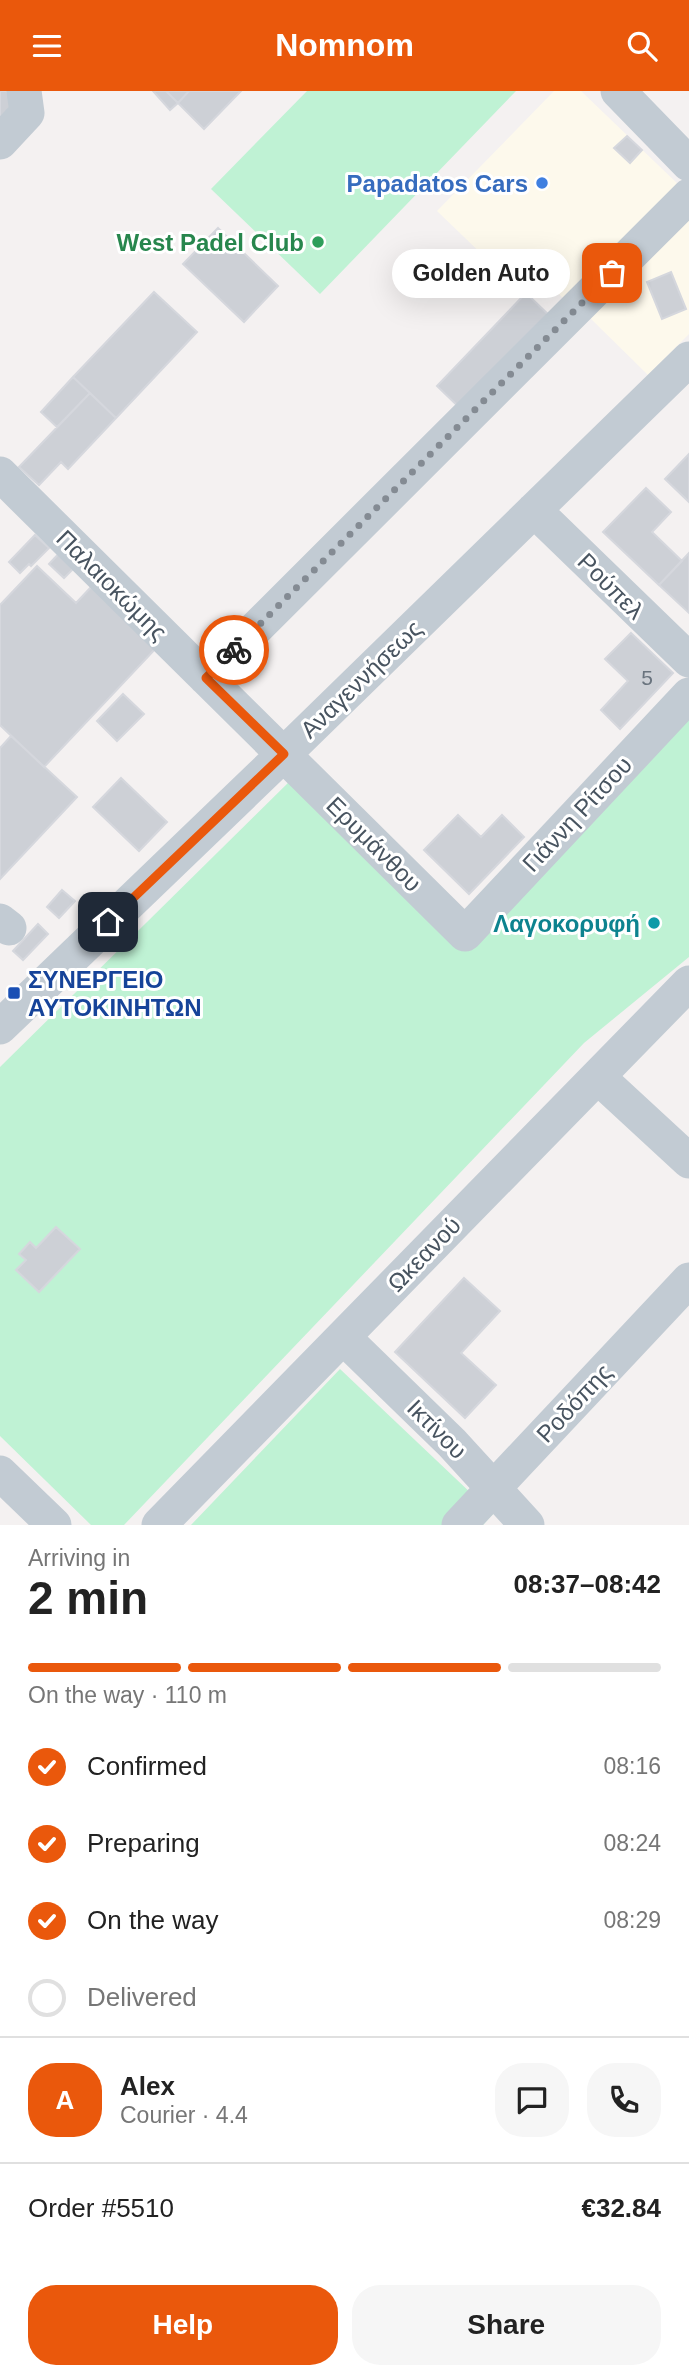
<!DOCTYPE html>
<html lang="en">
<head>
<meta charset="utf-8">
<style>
	body { margin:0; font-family:Helvetica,sans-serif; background:#f6f6f6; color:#222; height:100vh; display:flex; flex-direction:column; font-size:26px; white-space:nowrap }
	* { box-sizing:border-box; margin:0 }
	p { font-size:23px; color:#767676 }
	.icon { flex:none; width:38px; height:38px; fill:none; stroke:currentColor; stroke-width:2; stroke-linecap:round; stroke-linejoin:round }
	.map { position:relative; height:1434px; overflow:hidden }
	.drawer { display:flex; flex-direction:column; background:#fff; flex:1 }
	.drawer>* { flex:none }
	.pin { position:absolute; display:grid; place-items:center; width:60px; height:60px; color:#fff; margin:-30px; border-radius:14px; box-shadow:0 4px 10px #0006 }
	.courier { position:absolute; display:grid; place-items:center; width:70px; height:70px; margin:-35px; border:5px solid #ea580c; border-radius:50%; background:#fff; color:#222; box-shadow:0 2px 9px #0007 }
	.bubble { position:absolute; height:49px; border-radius:24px; background:#fff; box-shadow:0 7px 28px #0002; font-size:23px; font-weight:700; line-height:49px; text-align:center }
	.summary em { font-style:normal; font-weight:700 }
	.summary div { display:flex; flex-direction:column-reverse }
	.summary { display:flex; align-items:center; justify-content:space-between; height:119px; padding:0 28px }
	h1 { font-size:46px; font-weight:700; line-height:52px }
	.bar { display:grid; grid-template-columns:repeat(4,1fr); gap:10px 7px; align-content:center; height:84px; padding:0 28px }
	.bar i { height:9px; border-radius:5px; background:#e0e0e0 }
	.bar .current { background:#ea580c }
	.bar p { grid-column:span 4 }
	.line { display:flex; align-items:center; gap:18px; padding:0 28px; border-top:2px solid #e0e0e0 }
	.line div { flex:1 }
	.round { display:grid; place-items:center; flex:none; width:74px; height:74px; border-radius:28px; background:#f6f6f6 }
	ol { padding:0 28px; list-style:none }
	li { display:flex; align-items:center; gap:21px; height:77px }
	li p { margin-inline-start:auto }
	li .icon { padding:7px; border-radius:50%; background:#ea580c; color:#fff; stroke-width:4 }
	li:last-child { color:#767676 }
	li i { width:38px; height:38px; border:4px solid #e0e0e0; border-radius:50% }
	.action { display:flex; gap:14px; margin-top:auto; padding:14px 28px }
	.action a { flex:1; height:80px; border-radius:28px; background:#ea580c; color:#fff; font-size:28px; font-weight:700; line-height:80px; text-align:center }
	.action a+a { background:#f6f6f6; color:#222 }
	header { display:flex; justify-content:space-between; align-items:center; height:91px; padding:0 28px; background:#ea580c; color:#fff; font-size:32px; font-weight:700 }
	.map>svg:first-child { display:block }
</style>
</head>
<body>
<header><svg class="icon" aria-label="menu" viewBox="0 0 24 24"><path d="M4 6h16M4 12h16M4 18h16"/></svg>Nomnom<svg class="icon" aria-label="search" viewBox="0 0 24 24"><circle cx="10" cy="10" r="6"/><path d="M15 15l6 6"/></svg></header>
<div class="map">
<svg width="689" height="1434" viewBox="0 0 689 1434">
	<rect width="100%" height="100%" fill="#f4f1f1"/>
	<path fill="#fdf9ec" d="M554 0H581L681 96 568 212 535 180 517 197 437 120Z
		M689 117V243L648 284 586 223Z"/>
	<path fill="#bff2d4" d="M307 0H516L320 203 211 98Z
		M689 622V866L584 952 124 1434H91L0 1345V976L293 687 467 855Z
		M340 1278 493 1423 483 1434H191Z"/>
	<path fill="#cdd0d6" stroke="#d5d7dd" stroke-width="2" d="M0 0H6L19 13 0 32Z
		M153 0H166L178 12 170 19Z
		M166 0H189L178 12Z
		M189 0H241L204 38 178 12Z
		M627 45 642 59 630 72 614 57Z
		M218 137 278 195 244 231 183 173Z
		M671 181 686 218 662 228 647 191Z
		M154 201 197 241 116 327 73 286Z
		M526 202 552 227 463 320 437 295Z
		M73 286 90 302 57 336 41 321Z
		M90 302 116 327 68 378 61 371 39 394 19 376Z
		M689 363V411L665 388Z
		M646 397 671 421 652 441 682 470 659 494 603 441Z
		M35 444 49 457 31 475 29 473 20 482 9 471Z
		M65 456 80 471 64 487 49 473Z
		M689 462V522L659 494Z
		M37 475 76 512 93 494 158 555 44 676 0 634V514Z
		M631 542 673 582 620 638 601 619 628 590 605 568Z
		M123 603 144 623 117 650 97 630Z
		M11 645 77 706 0 788V657Z
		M121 687 167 731 139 760 93 716Z
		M458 724 481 746 502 724 524 746 469 803 424 759Z
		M62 799 75 810 59 827 47 816Z
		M38 833 48 843 23 869 13 860Z
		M56 1136 80 1158 39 1201 16 1179 26 1169 19 1163 30 1151 36 1157Z
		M464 1187 500 1220 461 1262 496 1294 465 1327 395 1261Z"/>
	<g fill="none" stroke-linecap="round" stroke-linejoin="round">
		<path stroke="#c2cbd3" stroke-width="35" d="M618 0 689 73
			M0 51 27 22 24 0
			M0 383 465 843 689 604
			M534 419 689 569
			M206 587 689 105
			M0 830 9 837
			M0 936 284 663 689 268
			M598 986 689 1070
			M343 1246 452 1352 527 1434
			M0 1382 54 1434
			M159 1434 689 892
			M459 1434 689 1189"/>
	</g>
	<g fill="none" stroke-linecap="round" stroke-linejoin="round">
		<path stroke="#848b93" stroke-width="7" stroke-dasharray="0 12.6" d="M234 559 612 182"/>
		<path stroke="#ea580c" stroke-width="9" d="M108 831 284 663 206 587 234 559"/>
	</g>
	<circle fill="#3f7fe0" stroke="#fff" stroke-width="2.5" cx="542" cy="92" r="7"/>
	<circle fill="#2e9e5b" stroke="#fff" stroke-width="2.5" cx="318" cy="151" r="7"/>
	<circle fill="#0f9aa8" stroke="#fff" stroke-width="2.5" cx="654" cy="832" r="7"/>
	<rect fill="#1a4fb4" stroke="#fff" stroke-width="2.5" x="7" y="895" width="14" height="14" rx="3.5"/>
	<g text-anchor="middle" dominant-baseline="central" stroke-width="6" stroke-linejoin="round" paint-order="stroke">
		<g font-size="21" fill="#69737e">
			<text x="647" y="586">5</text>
		</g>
		<g font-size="24" font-weight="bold" fill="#366cbe" stroke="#fff" text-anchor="end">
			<text x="528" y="92">Papadatos Cars</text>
		</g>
		<g font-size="24" font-weight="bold" fill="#27864d" stroke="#fff" text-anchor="end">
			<text x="304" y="151">West Padel Club</text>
		</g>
		<g font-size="24" fill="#485460" stroke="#fff">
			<text transform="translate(112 494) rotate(45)">Παλαιοκώμης</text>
			<text transform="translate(611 495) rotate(45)">Ρούπελ</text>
			<text transform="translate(361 588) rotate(-44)">Αναγεννήσεως</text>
			<text transform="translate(577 723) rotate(-47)">Γιάννη Ρίτσου</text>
			<text transform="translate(374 753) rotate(45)">Ερυμάνθου</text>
			<text transform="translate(424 1163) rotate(-46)">Ωκεανού</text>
			<text transform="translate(574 1312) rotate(-47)">Ροδόπης</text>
			<text transform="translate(437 1338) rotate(45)">Ικτίνου</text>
		</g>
		<g font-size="24" font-weight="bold" fill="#0d838f" stroke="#fff" text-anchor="end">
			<text x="640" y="832">Λαγοκορυφή</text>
		</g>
		<g font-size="24" font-weight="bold" fill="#164399" stroke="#fff" text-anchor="start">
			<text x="28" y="888">ΣΥΝΕΡΓΕΙΟ<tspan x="28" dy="28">ΑΥΤΟΚΙΝΗΤΩΝ</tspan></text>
		</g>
	</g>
</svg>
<div class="pin" style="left:612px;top:182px;background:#ea580c"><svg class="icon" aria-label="bag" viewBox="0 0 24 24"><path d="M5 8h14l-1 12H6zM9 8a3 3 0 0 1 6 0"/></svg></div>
<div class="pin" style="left:108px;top:831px;background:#1f2937"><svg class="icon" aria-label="home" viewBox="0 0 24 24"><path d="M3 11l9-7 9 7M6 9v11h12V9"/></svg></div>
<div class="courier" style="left:234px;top:559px"><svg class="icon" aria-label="bike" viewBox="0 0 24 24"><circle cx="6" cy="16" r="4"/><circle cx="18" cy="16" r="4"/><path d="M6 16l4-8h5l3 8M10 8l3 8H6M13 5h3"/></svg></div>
<div class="bubble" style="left:392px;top:158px;width:178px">Golden Auto</div>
</div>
<section class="drawer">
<div class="summary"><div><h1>2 min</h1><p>Arriving in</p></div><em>08:37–08:42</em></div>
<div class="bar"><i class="current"></i><i class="current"></i><i class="current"></i><i></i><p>On the way · 110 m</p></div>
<ol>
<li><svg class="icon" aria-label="check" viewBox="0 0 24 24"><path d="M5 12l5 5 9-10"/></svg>Confirmed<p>08:16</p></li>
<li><svg class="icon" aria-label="check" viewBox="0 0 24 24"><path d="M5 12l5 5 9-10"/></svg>Preparing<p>08:24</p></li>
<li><svg class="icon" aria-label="check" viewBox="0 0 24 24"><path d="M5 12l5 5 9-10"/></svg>On the way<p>08:29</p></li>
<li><i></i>Delivered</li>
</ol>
<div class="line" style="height:126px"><b class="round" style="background:#ea580c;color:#fff">A</b><div><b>Alex</b><p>Courier · 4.4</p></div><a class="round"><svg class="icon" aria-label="chat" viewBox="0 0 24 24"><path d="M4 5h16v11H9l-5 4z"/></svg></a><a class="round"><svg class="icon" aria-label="phone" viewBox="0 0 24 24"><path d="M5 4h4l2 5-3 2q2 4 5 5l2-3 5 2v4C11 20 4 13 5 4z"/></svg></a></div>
<div class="line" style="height:91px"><div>Order #5510</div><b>€32.84</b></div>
<div class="action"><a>Help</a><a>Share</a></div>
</section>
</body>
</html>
